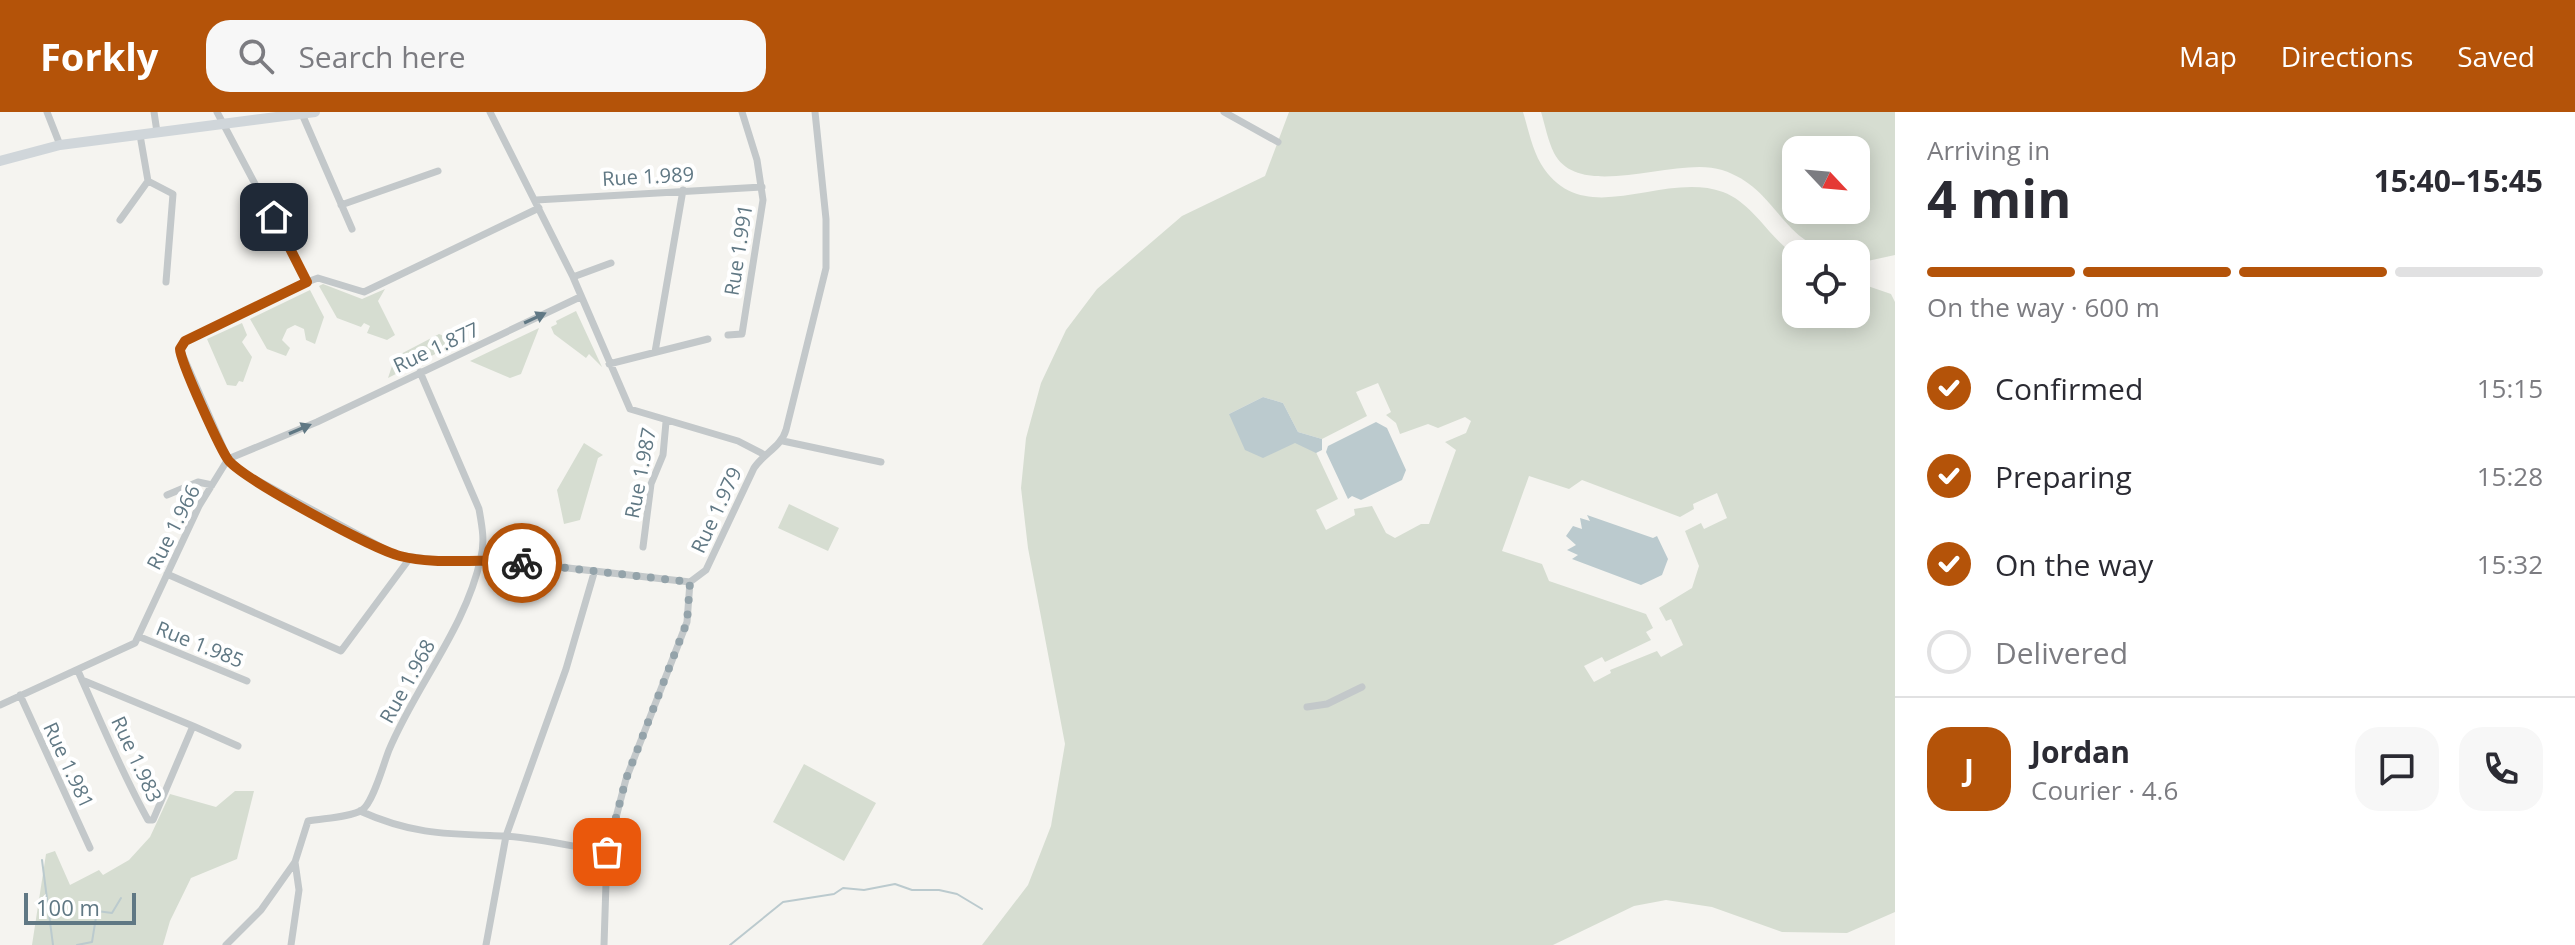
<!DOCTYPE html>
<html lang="en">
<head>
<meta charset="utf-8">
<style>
	body { margin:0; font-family:"Open Sans",sans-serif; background:#f7f7f7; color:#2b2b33; height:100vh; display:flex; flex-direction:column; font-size:30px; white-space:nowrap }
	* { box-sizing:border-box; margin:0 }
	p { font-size:26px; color:#7c7c81 }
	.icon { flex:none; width:44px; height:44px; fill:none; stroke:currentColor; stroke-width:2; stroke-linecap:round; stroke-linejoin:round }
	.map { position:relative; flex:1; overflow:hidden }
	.sheet { display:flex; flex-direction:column; background:#fff; width:680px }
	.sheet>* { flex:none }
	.needle { width:52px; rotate:116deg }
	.tools { position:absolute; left:1782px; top:24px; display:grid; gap:16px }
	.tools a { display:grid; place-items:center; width:88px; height:88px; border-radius:16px; background:#fff; box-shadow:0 4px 20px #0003; font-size:40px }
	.scale { position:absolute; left:24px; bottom:20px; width:112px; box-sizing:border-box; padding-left:8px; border:4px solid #607884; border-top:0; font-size:22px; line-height:28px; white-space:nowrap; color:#607884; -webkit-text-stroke:6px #fff; paint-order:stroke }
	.pin { position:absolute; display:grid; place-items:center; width:68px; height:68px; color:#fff; margin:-34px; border-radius:16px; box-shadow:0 4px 12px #0006 }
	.courier { position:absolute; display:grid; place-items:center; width:80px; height:80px; margin:-40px; border:6px solid #b45309; border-radius:50%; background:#fff; color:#222; box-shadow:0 2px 10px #0007 }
	.head em { font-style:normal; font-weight:700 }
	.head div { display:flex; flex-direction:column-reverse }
	.head { display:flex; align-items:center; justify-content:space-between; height:136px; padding:0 32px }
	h1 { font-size:52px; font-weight:700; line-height:60px }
	.bar { display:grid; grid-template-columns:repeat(4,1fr); gap:12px 8px; align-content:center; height:96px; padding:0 32px }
	.bar i { height:10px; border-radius:6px; background:#e1e1e2 }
	.bar .on { background:#b45309 }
	.bar p { grid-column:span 4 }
	.line { display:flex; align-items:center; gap:20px; padding:0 32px; border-top:2px solid #e1e1e2 }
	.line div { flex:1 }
	.round { display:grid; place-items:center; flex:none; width:84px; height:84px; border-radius:24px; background:#f7f7f7 }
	ol { padding:0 32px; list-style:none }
	li { display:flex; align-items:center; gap:24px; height:88px }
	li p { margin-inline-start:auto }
	li .icon { padding:8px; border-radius:50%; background:#b45309; color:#fff; stroke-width:4 }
	li:last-child { color:#7c7c81 }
	li i { width:44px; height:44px; border:4px solid #e1e1e2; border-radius:50% }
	header { display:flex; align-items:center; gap:48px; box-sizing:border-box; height:112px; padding:0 40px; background:#b45309; color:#fff }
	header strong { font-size:38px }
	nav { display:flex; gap:44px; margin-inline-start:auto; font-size:28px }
	.search { width:560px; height:72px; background:#f7f7f7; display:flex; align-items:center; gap:20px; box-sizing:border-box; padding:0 28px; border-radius:24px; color:#7c7c81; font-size:30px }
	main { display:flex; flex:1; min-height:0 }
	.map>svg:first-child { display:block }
</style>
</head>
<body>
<header>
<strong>Forkly</strong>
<div class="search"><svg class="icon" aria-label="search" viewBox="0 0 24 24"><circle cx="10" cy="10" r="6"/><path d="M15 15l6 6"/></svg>Search here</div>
<nav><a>Map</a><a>Directions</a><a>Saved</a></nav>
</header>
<main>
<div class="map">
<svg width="1895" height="833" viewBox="0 0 1895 833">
	<rect width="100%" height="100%" fill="#f5f4f0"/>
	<path fill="#d6ddd1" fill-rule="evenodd" d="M1289 0H1523C1528 16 1532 37 1541 52 1583 121 1661 58 1723 80 1753 91 1770 127 1796 144V202H1856V170L1891 182 1895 190V800L1847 821 1782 820 1712 795 1666 788 1634 794 1553 833H982L1028 773 1051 714 1065 632 1028 436 1021 376 1026 326 1041 271 1066 218 1097 177 1182 104 1265 64ZM1378 271 1391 300 1386 303 1396 311 1400 322 1428 312 1438 316 1465 305 1471 309 1466 321 1445 330 1456 338 1429 412H1421L1395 426 1386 421 1372 394 1354 397 1355 403 1326 418 1316 398 1338 387 1315 338 1229 302 1263 285 1283 291 1298 320 1322 327 1367 304 1356 280ZM1529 364 1569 377 1582 368 1680 405 1694 397 1693 392 1717 381 1727 406 1704 417 1701 411 1685 419 1699 454 1692 476 1659 496 1666 509 1671 507 1683 533 1661 545 1657 539 1610 558 1611 561 1594 570 1584 554 1602 545 1605 550 1651 528 1646 520 1653 516 1646 502 1549 469 1542 452 1502 439Z
		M1541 0H1895V143L1863 150 1856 148V142C1779 142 1784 78 1722 58 1677 43 1580 91 1554 41 1548 29 1545 13 1541 0ZM1796 38H1856V98H1796Z
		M323 172 362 187 385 177 378 189 395 223 387 228 367 221 370 214 364 211 361 215 337 206 319 174Z
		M310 178 324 205 315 232 306 228 304 217 295 213 287 217 282 228 290 236 286 244 267 237 250 207Z
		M576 199 602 255 589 242 586 246 554 222 551 215 557 212 556 209Z
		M242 211 247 223 242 230 252 245 243 270 239 269 236 274 227 273 207 227Z
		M539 216 521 262 510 266 470 249Z
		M439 222 451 227 453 233 388 266 395 245Z
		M584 331 603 343 598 346 580 408 564 412 557 378Z
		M789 392 839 416 828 439 778 416Z
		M804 652 876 691 844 749 773 710Z
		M235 679H254L237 747 191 766 170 809 163 833H32L46 742 55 739 70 773 99 758 103 763 129 748 150 725 170 682 216 695Z"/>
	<path fill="#bbcace" d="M1263 285 1283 291 1298 320 1322 327V338L1316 341 1295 331 1263 346 1245 338 1229 302Z
		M1376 310 1387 316 1406 358 1402 368 1361 388 1352 384 1348 387 1326 340 1328 334Z
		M1587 403 1653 426 1657 424 1668 447 1662 463 1641 473 1572 447 1578 443 1567 438 1576 433 1566 424 1573 414 1582 417 1580 406 1590 409Z"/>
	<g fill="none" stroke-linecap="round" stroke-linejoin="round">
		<path stroke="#bbcace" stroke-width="2" d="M42 748 53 833
			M77 833 92 830 97 799 112 801 121 786
			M730 833 783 790 834 782 843 776 864 778 895 772 912 778H939L957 782 982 797"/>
		<path stroke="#c3c8ca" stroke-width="7" d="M47 0 60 33
			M154 0 157 20
			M217 0 307 170 318 166 364 180 539 96
			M490 0 573 165 630 297 738 329 763 342
			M1224 0 1278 30
			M302 2 352 117
			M140 23 148 69 173 82 166 170
			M536 88 762 75
			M341 93 438 59
			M120 108 148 69
			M573 165 611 151
			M307 170 185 229 180 237 228 347 244 361 396 443 452 450 507 449 690 470
			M728 223 742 222 763 88 757 48 742 0
			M655 240 683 78
			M609 252 708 227
			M783 329 881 350
			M228 347 317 310 580 185
			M167 383 198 370 212 373
			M643 435 651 372 663 343 666 310
			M167 462 341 539 410 446
			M690 470 706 458 754 356C764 341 781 335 786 318L826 156V107L815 0
			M140 525 247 569
			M78 559 82 568C103 615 123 663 148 708H153L193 614 82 568
			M20 583 90 736
			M0 593 135 531 199 394 228 347
			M1307 595 1327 592 1362 575
			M193 614 238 634
			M360 699C413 723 448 722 504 724 538 726 574 735 607 740
			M226 833 261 798 295 750 308 709C323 706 349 706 362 698 373 691 383 653 389 638 416 573 466 516 481 445 485 429 482 414 479 397L420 260
			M291 833 299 778 295 750
			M486 833 506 724 566 557 594 461
			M604 833 607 740 626 667 687 510 690 470"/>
		<path stroke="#d0d6da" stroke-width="10" d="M0 49 60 33 315 0"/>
	</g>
	<defs><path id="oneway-solid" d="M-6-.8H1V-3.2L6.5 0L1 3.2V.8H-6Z" transform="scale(2)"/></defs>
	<g fill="#607884">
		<use href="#oneway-solid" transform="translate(535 206) rotate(-25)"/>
		<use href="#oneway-solid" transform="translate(300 317) rotate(-23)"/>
	</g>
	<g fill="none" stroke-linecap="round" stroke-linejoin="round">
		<path stroke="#94a3aa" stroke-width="8" stroke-dasharray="0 14.4" d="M522 451 690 470 687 510 626 667 607 740"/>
		<path stroke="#b45309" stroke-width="10" d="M274 105 307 170 185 229 180 237C180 249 221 339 229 349 247 369 373 437 400 444 441 454 482 445 522 451"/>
	</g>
	<g text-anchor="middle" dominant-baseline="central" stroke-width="8" stroke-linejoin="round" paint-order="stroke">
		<g font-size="20" fill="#607884" stroke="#fff">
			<text transform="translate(648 64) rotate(-3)">Rue 1.989</text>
			<text transform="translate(738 138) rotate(-81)">Rue 1.991</text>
			<text transform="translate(436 235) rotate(-25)">Rue 1.877</text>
			<text transform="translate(640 361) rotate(-79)">Rue 1.987</text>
			<text transform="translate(716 398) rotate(-65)">Rue 1.979</text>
			<text transform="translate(173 415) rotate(-63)">Rue 1.966</text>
			<text transform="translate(200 532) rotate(22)">Rue 1.985</text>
			<text transform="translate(407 569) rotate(-61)">Rue 1.968</text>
			<text transform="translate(137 647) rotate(65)">Rue 1.983</text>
			<text transform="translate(69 653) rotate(65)">Rue 1.981</text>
		</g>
	</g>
</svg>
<div class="tools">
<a><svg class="needle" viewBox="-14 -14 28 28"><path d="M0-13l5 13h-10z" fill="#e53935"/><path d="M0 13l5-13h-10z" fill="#7c7c81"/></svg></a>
<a><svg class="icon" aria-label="locate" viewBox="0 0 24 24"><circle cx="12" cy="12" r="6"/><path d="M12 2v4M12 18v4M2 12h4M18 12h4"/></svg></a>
</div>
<div class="scale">100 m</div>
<div class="pin" style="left:607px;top:740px;background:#ea580c"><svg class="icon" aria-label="bag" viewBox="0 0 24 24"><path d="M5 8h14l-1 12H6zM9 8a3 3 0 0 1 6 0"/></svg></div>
<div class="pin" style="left:274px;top:105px;background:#1f2937"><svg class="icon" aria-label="home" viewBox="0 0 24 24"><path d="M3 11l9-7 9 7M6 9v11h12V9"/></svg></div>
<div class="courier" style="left:522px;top:451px"><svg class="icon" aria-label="bike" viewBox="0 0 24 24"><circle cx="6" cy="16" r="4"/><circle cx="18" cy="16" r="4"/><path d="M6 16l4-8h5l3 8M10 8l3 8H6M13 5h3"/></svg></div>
</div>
<section class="sheet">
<div class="head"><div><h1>4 min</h1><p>Arriving in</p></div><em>15:40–15:45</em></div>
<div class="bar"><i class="on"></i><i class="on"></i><i class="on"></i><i></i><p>On the way · 600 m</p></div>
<ol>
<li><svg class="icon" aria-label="check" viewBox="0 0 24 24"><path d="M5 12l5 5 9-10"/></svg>Confirmed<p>15:15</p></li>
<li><svg class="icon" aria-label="check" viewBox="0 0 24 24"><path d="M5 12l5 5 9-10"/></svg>Preparing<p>15:28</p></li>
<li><svg class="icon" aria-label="check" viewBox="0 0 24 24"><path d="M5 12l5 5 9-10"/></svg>On the way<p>15:32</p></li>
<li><i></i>Delivered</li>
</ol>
<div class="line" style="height:144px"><b class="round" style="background:#b45309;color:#fff">J</b><div><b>Jordan</b><p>Courier · 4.6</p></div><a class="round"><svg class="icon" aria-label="chat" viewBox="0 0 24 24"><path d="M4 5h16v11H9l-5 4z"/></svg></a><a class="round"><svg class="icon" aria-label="phone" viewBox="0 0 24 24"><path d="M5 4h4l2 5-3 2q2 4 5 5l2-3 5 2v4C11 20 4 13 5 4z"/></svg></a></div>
</section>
</main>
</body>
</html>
